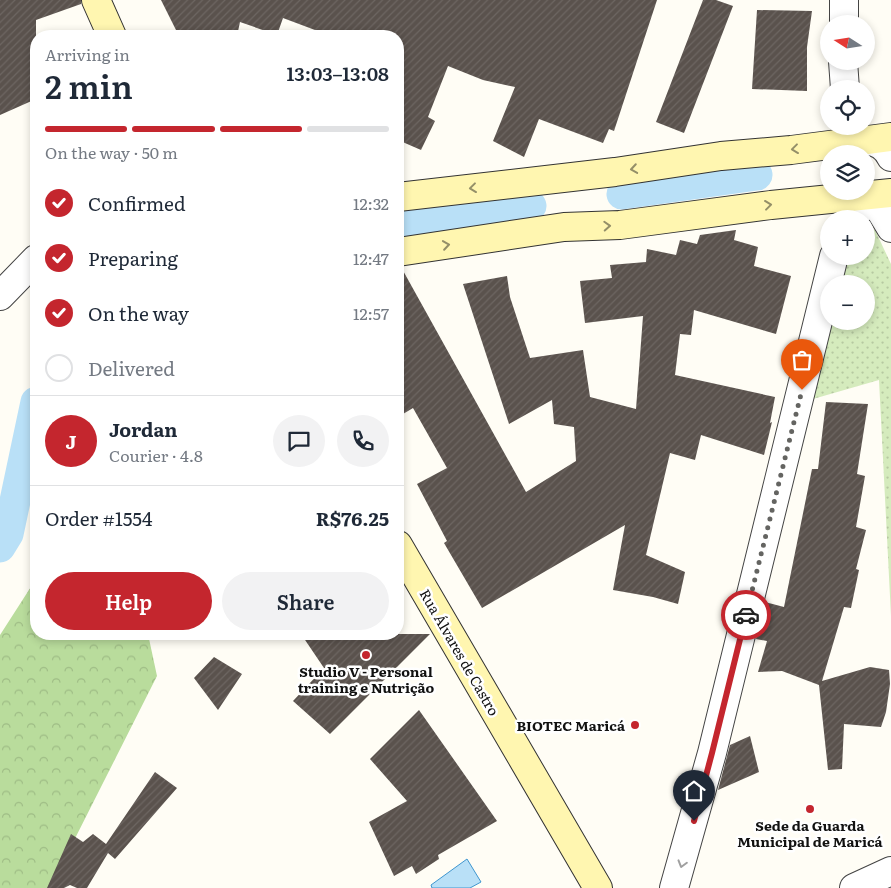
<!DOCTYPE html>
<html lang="en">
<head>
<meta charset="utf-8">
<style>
	body { margin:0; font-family:Literata,serif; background:#f2f2f3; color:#1f2937; height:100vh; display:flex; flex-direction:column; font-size:19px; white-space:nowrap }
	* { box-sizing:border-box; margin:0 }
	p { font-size:16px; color:#747a83 }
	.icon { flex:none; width:28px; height:28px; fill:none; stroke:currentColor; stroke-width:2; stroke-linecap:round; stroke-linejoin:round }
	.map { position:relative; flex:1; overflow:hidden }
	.side { position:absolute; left:30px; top:30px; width:374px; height:610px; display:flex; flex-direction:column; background:#fff; border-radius:20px; box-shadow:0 2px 8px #0003 }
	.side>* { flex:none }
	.needle { width:32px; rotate:282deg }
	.buttons { position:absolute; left:820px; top:15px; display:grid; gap:10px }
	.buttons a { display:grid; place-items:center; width:55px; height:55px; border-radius:50%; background:#fff; box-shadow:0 2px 8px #0003; font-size:25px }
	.pin { position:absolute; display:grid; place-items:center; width:42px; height:42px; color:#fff; margin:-51px -21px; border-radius:50% 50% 50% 0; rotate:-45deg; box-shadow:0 0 5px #0007 }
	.pin .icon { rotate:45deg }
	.courier { position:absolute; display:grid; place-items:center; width:50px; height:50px; margin:-25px; border:4px solid #c4262e; border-radius:50%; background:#fff; color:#222; box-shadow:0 1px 6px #0007 }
	.overview em { font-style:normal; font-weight:600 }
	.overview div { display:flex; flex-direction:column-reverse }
	.overview { display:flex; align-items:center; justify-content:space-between; height:85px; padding:0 15px }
	h1 { font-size:32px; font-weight:600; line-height:38px }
	.bar { display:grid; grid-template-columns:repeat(4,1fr); gap:8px 5px; align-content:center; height:60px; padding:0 15px }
	.bar i { height:6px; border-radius:4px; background:#e0e1e3 }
	.bar .current { background:#c4262e }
	.bar p { grid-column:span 4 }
	.line { display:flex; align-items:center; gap:12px; padding:0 15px; border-top:1px solid #e0e1e3 }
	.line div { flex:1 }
	.round { display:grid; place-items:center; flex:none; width:52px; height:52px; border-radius:26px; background:#f2f2f3 }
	ol { padding:0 15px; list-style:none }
	li { display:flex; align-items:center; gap:15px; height:55px }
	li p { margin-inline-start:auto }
	li .icon { padding:5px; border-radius:50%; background:#c4262e; color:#fff; stroke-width:4 }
	li:last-child { color:#747a83 }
	li i { width:28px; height:28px; border:2px solid #e0e1e3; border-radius:50% }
	.button { display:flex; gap:10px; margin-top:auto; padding:10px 15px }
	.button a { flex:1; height:58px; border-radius:30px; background:#c4262e; color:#fff; font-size:20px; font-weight:600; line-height:58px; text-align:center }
	.button a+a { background:#f2f2f3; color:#1f2937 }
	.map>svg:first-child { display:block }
</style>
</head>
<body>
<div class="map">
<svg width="891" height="888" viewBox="0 0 891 888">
	<defs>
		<pattern id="grass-dots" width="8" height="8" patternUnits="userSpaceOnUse" patternTransform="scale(1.25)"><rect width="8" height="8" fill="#d5ebbd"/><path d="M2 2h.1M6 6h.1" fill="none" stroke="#b6c8a1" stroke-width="1.8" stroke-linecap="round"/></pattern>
		<pattern id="forest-crowns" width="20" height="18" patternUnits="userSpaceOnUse" patternTransform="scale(1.25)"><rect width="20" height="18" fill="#b9dc9c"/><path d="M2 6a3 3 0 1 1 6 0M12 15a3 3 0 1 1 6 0" fill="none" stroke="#9ebc85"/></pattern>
		<pattern id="building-hatch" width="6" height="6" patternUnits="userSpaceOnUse" patternTransform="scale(1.25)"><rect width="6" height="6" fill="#5a524d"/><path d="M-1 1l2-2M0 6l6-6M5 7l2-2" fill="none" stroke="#6d6662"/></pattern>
	</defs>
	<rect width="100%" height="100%" fill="#fffdf5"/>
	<path fill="url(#grass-dots)" d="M875 230 891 264V616L879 380 813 399 832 321H866V284H842L848 256H866V231Z"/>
	<path fill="url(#forest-crowns)" d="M36 579V634H148L157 676 50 888H0V635Z"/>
	<path fill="#b9e0f7" stroke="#3f96cf" d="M467 859 481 882 470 888H432L431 885Z"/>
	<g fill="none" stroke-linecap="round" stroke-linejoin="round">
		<path stroke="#b9e0f7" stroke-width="31" d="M622 194 757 175
			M398 223 531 206
			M0 547 8 534 36 402"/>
	</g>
	<path fill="url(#building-hatch)" d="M0 0H81V4L36 20V99L0 115Z
		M161 0H657L614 131 609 129 603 143 539 119 524 157 493 141 515 87 483 80 448 66 428 117 435 121 421 150 398 140V36H331L283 18 277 35 240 22 237 36H179Z
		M703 0H716L733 6 684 133 656 122Z
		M757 10 812 11 807 47V91L752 89Z
		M736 230 734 240 758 247 754 266 791 276 776 334 694 310 691 335 680 334 675 375 775 397 770 423 772 422 764 455 701 435 695 460 670 453 646 555 685 572 678 604 653 597 613 590 625 525 482 608 444 543 447 541 417 484 447 468 413 408 398 417V267H401L526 492 576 461 574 427 554 424 552 400 509 424 463 284 507 276 510 297 530 358 583 350 590 397 636 409 643 316 585 323 580 281 612 278 610 265 646 262 647 249 676 255 680 240 697 244 700 235Z
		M826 402 868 404 857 474 865 476 856 527 866 530 856 569 859 570 851 608 844 607 822 681 870 667 889 670 890 684 886 712 881 727 844 724 842 769 828 770 819 685 782 671 758 672 767 641 756 639 765 602 784 607 812 469H818Z
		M301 634H430L330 734 293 701 324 668Z
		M214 657 242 674 218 710 194 678Z
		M419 710 497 821 438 855 439 859 416 874 412 866 394 876 369 822 407 801 370 759Z
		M750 736 759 772 718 790 730 745Z
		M155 772 177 788 115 859 108 853 87 888H77L70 885 64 888H47L71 834 83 842 93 834 106 844Z"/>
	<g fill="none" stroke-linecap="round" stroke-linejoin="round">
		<g stroke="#444" stroke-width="30">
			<path id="street" d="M844 24V0
				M843 61 845 89
				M855 143C870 138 884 143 891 157
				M852 219 871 195 891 228
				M0 296 36 259
				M674 888 712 753 834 256
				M854 888 891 871"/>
		</g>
		<g stroke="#333" stroke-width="30">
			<path id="secondary" d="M96 0 112 36
				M398 197 615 172 721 156 791 150 891 137
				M398 252 564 227 620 225 771 205 891 193
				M398 545 598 888"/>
		</g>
		<use href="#street" stroke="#fff" stroke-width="28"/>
		<use href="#secondary" stroke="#fff6b0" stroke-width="28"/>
	</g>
	<defs><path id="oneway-chevron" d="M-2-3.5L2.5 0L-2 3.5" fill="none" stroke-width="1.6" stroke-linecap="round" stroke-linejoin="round" transform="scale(1.25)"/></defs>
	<g stroke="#948f68">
		<use href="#oneway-chevron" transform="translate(795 149) rotate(173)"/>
		<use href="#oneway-chevron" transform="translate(634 169) rotate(171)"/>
		<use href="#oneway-chevron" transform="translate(473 188) rotate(173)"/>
		<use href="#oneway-chevron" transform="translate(768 205) rotate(-7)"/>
		<use href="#oneway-chevron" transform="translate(607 226) rotate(-3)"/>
		<use href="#oneway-chevron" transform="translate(446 245) rotate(-8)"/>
	</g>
	<use stroke="#a0a0a0" href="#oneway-chevron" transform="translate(682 864) rotate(106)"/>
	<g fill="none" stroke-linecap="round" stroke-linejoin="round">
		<path stroke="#646461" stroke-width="5" stroke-dasharray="0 9" d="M746 615 802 390"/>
		<path stroke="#c4262e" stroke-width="6" d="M694 821 712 753 746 615"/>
	</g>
	<g fill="#c4262e" stroke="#fff" stroke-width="2">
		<circle cx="366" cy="655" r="5"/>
		<circle cx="635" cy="725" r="5"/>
		<circle cx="810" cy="809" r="5"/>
	</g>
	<g text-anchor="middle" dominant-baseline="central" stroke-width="5" stroke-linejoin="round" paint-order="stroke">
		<g font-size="14" fill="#111" stroke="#fff">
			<text transform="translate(460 652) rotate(60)">Rua Álvares de Castro</text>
		</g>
		<g font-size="14" font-weight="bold" fill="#111" stroke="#fff">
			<text x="366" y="671">Studio V - Personal<tspan x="366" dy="16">training e Nutrição</tspan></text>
			<text x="625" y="725" text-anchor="end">BIOTEC Maricá</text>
			<text x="810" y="825">Sede da Guarda<tspan x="810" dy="16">Municipal de Maricá</tspan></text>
		</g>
	</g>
</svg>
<div class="buttons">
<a><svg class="needle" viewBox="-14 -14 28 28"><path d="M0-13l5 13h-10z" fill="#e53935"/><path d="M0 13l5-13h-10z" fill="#747a83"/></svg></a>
<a><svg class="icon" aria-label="locate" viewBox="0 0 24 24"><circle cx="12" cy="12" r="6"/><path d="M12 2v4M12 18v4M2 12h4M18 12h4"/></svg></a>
<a><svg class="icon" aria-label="layers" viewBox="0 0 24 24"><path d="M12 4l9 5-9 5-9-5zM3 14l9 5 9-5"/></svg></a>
<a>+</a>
<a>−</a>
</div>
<div class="pin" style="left:802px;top:390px;background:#ea580c"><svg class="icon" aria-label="bag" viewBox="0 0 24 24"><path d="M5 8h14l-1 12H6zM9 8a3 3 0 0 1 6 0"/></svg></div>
<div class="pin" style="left:694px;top:821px;background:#1f2937"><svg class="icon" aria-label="home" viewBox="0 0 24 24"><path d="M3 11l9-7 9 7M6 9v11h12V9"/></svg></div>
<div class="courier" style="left:746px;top:615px"><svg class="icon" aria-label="car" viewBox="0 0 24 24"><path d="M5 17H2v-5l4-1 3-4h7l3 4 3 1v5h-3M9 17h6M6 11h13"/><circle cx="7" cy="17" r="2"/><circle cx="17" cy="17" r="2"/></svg></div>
<section class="side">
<div class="overview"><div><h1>2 min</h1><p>Arriving in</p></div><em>13:03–13:08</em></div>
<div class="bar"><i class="current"></i><i class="current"></i><i class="current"></i><i></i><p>On the way · 50 m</p></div>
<ol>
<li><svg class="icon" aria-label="check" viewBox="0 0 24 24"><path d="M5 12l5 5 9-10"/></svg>Confirmed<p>12:32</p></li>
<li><svg class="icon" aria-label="check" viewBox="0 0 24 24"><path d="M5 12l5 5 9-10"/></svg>Preparing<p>12:47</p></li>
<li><svg class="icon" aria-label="check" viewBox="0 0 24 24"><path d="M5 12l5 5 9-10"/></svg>On the way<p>12:57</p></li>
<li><i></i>Delivered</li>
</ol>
<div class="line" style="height:90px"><b class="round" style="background:#c4262e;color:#fff">J</b><div><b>Jordan</b><p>Courier · 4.8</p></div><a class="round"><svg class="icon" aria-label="chat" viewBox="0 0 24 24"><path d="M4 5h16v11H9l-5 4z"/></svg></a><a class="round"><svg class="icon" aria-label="phone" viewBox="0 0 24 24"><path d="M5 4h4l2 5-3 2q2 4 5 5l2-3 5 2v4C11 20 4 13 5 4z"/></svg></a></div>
<div class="line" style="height:65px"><div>Order #1554</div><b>R$76.25</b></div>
<div class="button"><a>Help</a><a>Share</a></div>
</section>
</div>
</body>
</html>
